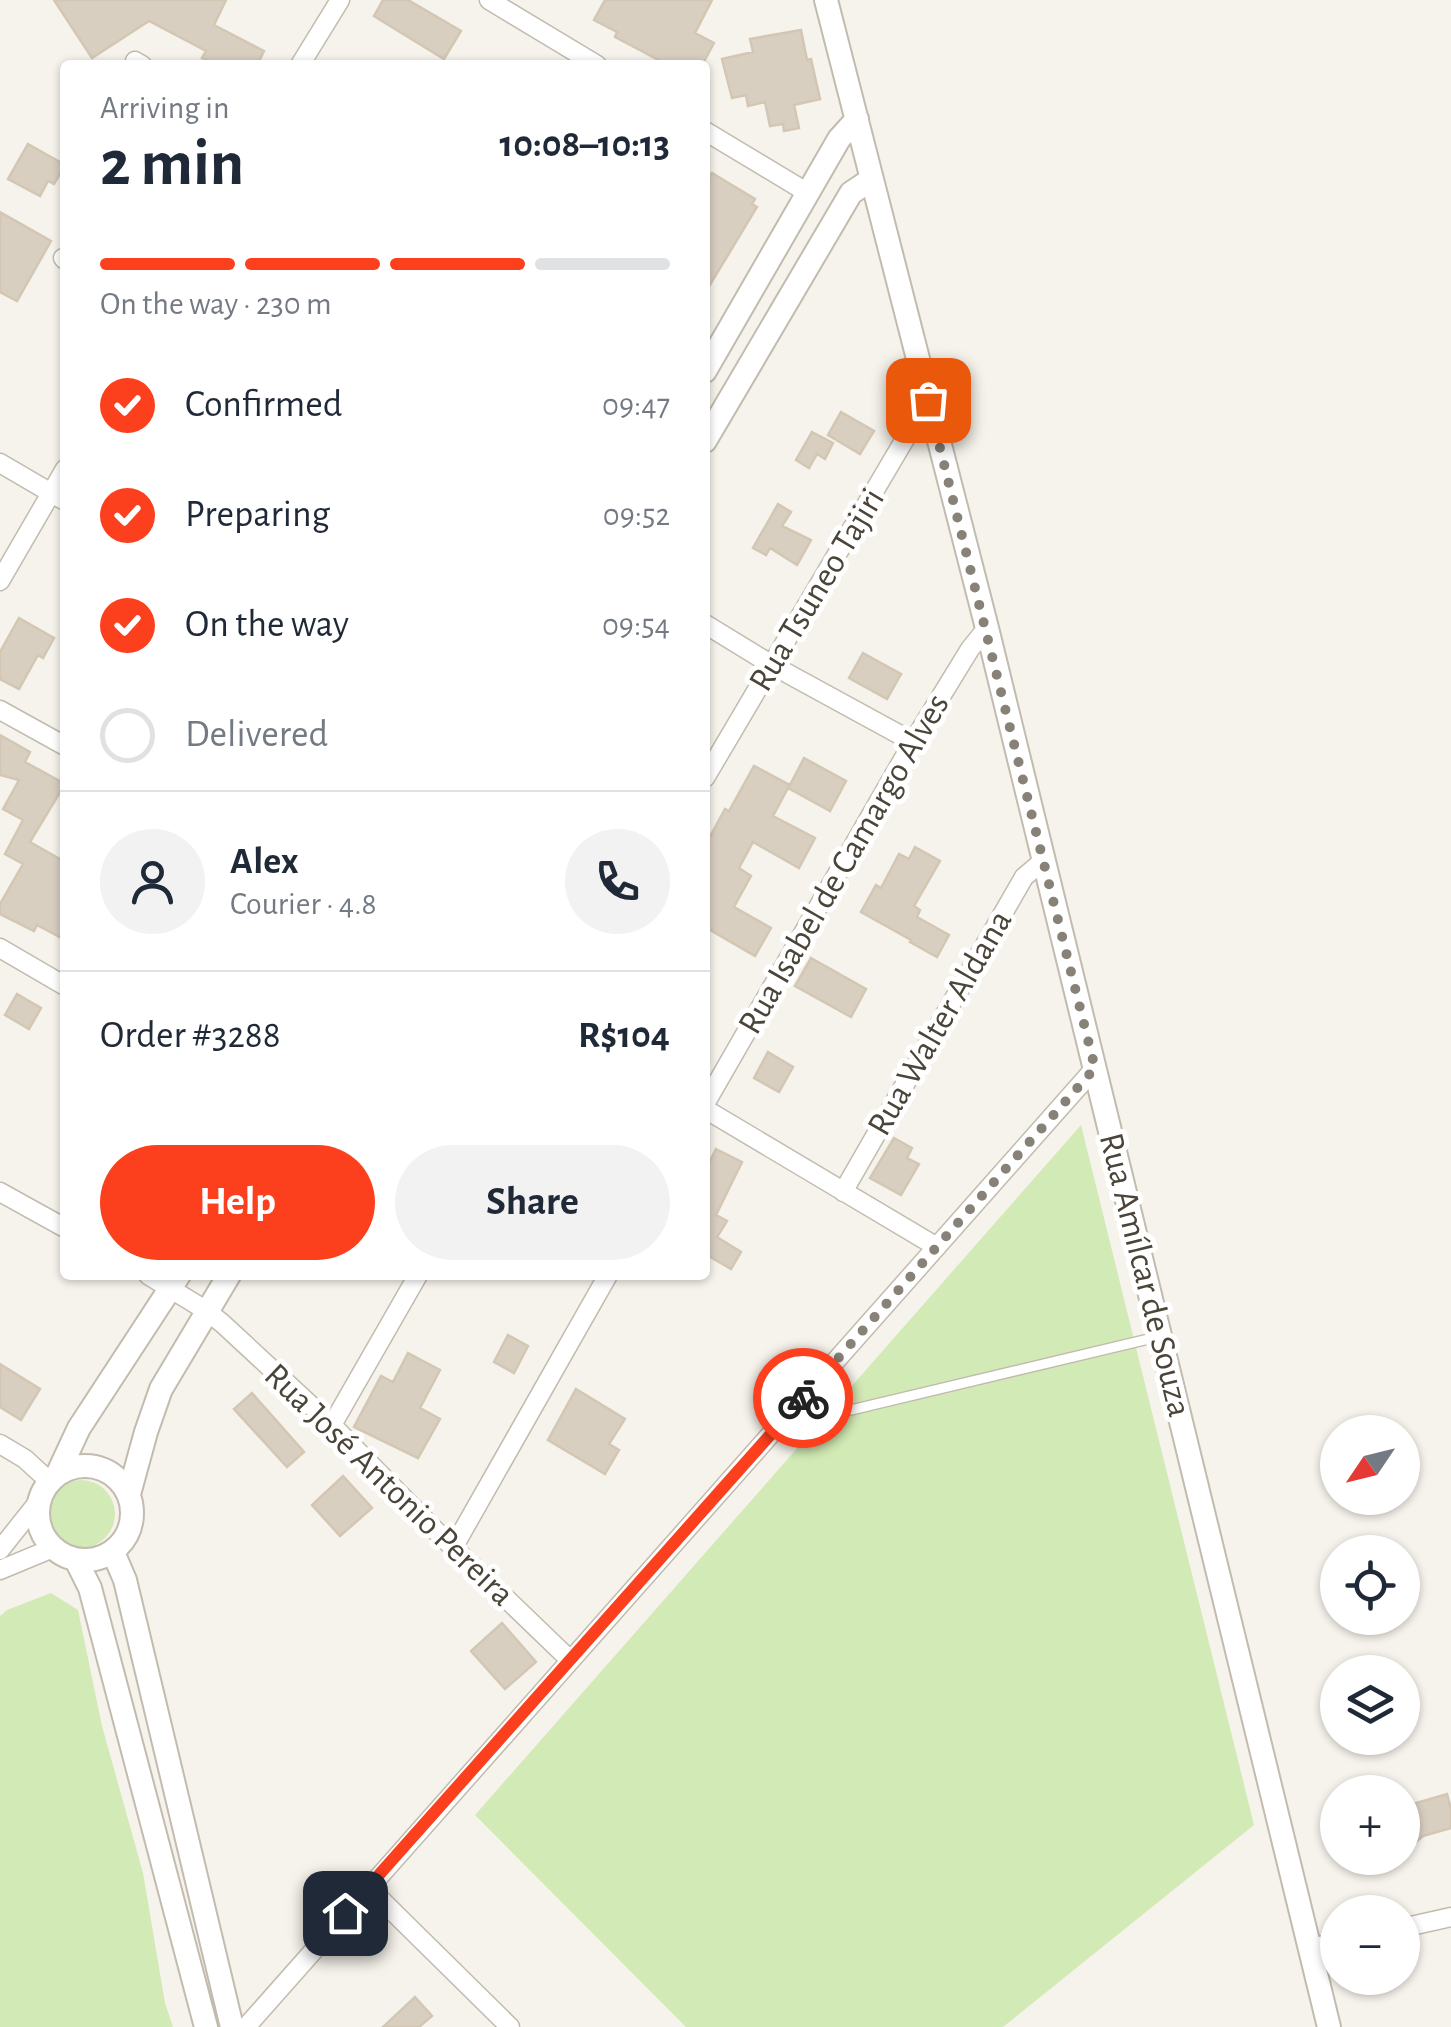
<!DOCTYPE html>
<html lang="en">
<head>
<meta charset="utf-8">
<style>
	body { margin:0; font-family:"Alegreya Sans",sans-serif; background:#f2f2f3; color:#1f2937; height:100vh; display:flex; flex-direction:column; font-size:38px; white-space:nowrap }
	* { box-sizing:border-box; margin:0 }
	p { font-size:32px; color:#747a83 }
	.icon { flex:none; width:55px; height:55px; fill:none; stroke:currentColor; stroke-width:2; stroke-linecap:round; stroke-linejoin:round }
	.map { position:relative; flex:1; overflow:hidden }
	.details { position:absolute; left:60px; top:60px; width:650px; height:1220px; display:flex; flex-direction:column; background:#fff; border-radius:10px; box-shadow:0 2px 8px #0004 }
	.details>* { flex:none }
	.needle { width:65px; rotate:235deg }
	.buttons { position:absolute; left:1320px; top:1415px; display:grid; gap:20px }
	.buttons a { display:grid; place-items:center; width:100px; height:100px; border-radius:50%; background:#fff; box-shadow:0 2px 8px #0004; font-size:50px }
	.pin { position:absolute; display:grid; place-items:center; width:85px; height:85px; color:#fff; margin:-42px; border-radius:20px; box-shadow:0 5px 15px #0006 }
	.courier { position:absolute; display:grid; place-items:center; width:100px; height:100px; margin:-50px; border:8px solid #fc3f1d; border-radius:50%; background:#fff; color:#222; box-shadow:0 2px 12px #0007 }
	.summary em { font-style:normal; font-weight:600 }
	.summary div { display:flex; flex-direction:column-reverse }
	.summary { display:flex; align-items:center; justify-content:space-between; height:170px; padding:0 40px }
	h1 { font-size:65px; font-weight:600; line-height:75px }
	.bar { display:grid; grid-template-columns:repeat(4,1fr); gap:15px 10px; align-content:center; height:120px; padding:0 40px }
	.bar i { height:12px; border-radius:8px; background:#e0e1e3 }
	.bar .on { background:#fc3f1d }
	.bar p { grid-column:span 4 }
	.line { display:flex; align-items:center; gap:25px; padding:0 40px; border-top:2px solid #e0e1e3 }
	.line div { flex:1 }
	.round { display:grid; place-items:center; flex:none; width:105px; height:105px; border-radius:52px; background:#f2f2f3 }
	ol { padding:0 40px; list-style:none }
	li { display:flex; align-items:center; gap:30px; height:110px }
	li p { margin-inline-start:auto }
	li .icon { padding:10px; border-radius:50%; background:#fc3f1d; color:#fff; stroke-width:4 }
	li:last-child { color:#747a83 }
	li i { width:55px; height:55px; border:5px solid #e0e1e3; border-radius:50% }
	.button { display:flex; gap:20px; margin-top:auto; padding:20px 40px }
	.button a { flex:1; height:115px; border-radius:60px; background:#fc3f1d; color:#fff; font-size:40px; font-weight:600; line-height:115px; text-align:center }
	.button a+a { background:#f2f2f3; color:#1f2937 }
	.map>svg:first-child { display:block }
</style>
</head>
<body>
<div class="map">
<svg width="1451" height="2027" viewBox="0 0 1451 2027">
	<rect width="100%" height="100%" fill="#f6f3ec"/>
	<path fill="#d2eab5" d="M1081 1125 1254 1825 1003 2027H686L475 1815Z
		M47 1514a34 34 0 1 1 68 0a34 34 0 1 1-68 0Z
		M51 1593 78 1610 102 1726 143 1873 165 2003 173 2027H0V1616L7 1610Z"/>
	<path fill="#d8cfc1" stroke="#d3c7b4" stroke-width="2.5" d="M54 0H226L214 25 264 51 257 65H216L202 58 206 51 149 21 92 58Z
		M383 0H408L461 31 444 59 374 16Z
		M605 0H712L695 33 714 43 702 65H668L615 37 617 32 594 20Z
		M801 30 807 60 811 59 820 99 794 105 799 128 784 131 783 124 770 126 765 102 748 106 746 95 732 98 722 59 753 52 750 39Z
		M28 144 65 165 54 184 48 181 40 196 8 179Z
		M712 173 755 199 752 204 757 207 705 293V184Z
		M0 212 51 241 17 301 0 292Z
		M841 412 874 431 860 454 828 435Z
		M812 432 833 443 825 459 817 454 809 468 796 460Z
		M778 504 791 512 782 526 811 540 797 565 770 548 766 555 753 548Z
		M19 618 54 638 43 658 38 655 19 689 0 679V652Z
		M863 653 901 674 887 699 849 678Z
		M0 735 30 752 25 762 65 784 30 842 65 862V940L37 925 34 931 0 914V904L23 864 5 854 23 820 3 809 19 780 0 775Z
		M804 758 846 781 830 811 788 788 773 816 815 838 799 868 753 842 739 868 751 876 734 907 771 928 755 956 705 927V846L725 809 729 811 754 766 790 785Z
		M915 847 940 861 914 906 920 910 917 917 949 935 937 957 910 942 911 940 861 912 876 885 881 888 899 854 909 859Z
		M811 958 866 989 851 1017 795 986Z
		M17 994 41 1008 29 1029 5 1015Z
		M768 1052 793 1067 779 1092 754 1078Z
		M894 1138 912 1148 907 1158 919 1164 901 1195 870 1178Z
		M716 1149 742 1162 716 1215 727 1221 717 1237 741 1252 731 1269 707 1255 705 1257V1171Z
		M508 1335 528 1346 514 1373 494 1362Z
		M408 1353 440 1370 420 1408 440 1419 418 1458 354 1427 381 1376 393 1382Z
		M0 1364 40 1389 21 1420 0 1407Z
		M576 1389 625 1419 609 1444 619 1450 605 1474 548 1440Z
		M252 1393 304 1452 287 1467 234 1409Z
		M343 1476 372 1508 340 1536 312 1505Z
		M502 1623 536 1662 505 1689 471 1651Z
		M1447 1794 1451 1809V1828L1423 1836 1402 1854V1799L1413 1804Z
		M415 1997 432 2016 419 2027H383Z"/>
	<g fill="none" stroke-linecap="round" stroke-linejoin="round">
		<g stroke="#c2bbae" stroke-width="12">
			<path id="service" d="M851 1410 1157 1337"/>
		</g>
		<g stroke="#c2bbae" stroke-width="21">
			<path id="minor" d="M489 0 597 65
				M135 61 142 65
				M300 65 340 0
				M705 131 808 193
				M63 258 65 260
				M0 463 65 501
				M0 581 65 469
				M705 624 772 665 913 742
				M0 710 65 746
				M705 778 928 400
				M0 948 65 986
				M705 1104 913 742 970 649 987 628
				M705 1109 937 1247
				M0 1192 65 1228
				M843 1192 1024 877 1044 860
				M148 1275 207 1311 223 1324 332 1425 436 1531 570 1660
				M332 1425 418 1275
				M0 1444 25 1459 49 1481
				M453 1548 608 1275
				M0 1550 38 1502
				M0 1570 53 1548
				M368 1887 510 2027
				M1402 1928 1451 1917
				M1310 1948 1338 1942
				M246 2027 1095 1068"/>
		</g>
		<g stroke="#c2bbae" stroke-width="26">
			<path id="tertiary" d="M826 0 987 628 1329 2027
				M705 371 839 139 857 119
				M705 441 851 193 872 179
				M38 1513a47 47 0 1 1 94 0a47 47 0 1 1-94 0Z
				M58 1473 79 1428 179 1275
				M129 1494 146 1432 161 1389 229 1275
				M113 1552 125 1580 232 2027
				M76 1560 90 1588 206 2027"/>
		</g>
		<use href="#service" stroke="#fff" stroke-width="9"/>
		<use href="#minor" stroke="#fff" stroke-width="18"/>
		<use href="#tertiary" stroke="#fff" stroke-width="22"/>
	</g>
	<g fill="none" stroke-linecap="round" stroke-linejoin="round">
		<path stroke="#878178" stroke-width="10" stroke-dasharray="0 18" d="M803 1398 1095 1068 928 400"/>
		<path stroke="#fc3f1d" stroke-width="12" d="M345 1913 803 1398"/>
	</g>
	<g text-anchor="middle" dominant-baseline="central" stroke-width="10" stroke-linejoin="round" paint-order="stroke">
		<g font-size="35" fill="#4b4439" stroke="#fff">
			<text transform="translate(817 590) rotate(-59)">Rua Tsuneo Tajiri</text>
			<text transform="translate(844 864) rotate(-60)">Rua Isabel de Camargo Alves</text>
			<text transform="translate(940 1023) rotate(-60)">Rua Walter Aldana</text>
			<text transform="translate(1145 1275) rotate(76)">Rua Amílcar de Souza</text>
			<text transform="translate(389 1485) rotate(44)">Rua José Antonio Pereira</text>
		</g>
	</g>
</svg>
<div class="buttons">
<a><svg class="needle" viewBox="-14 -14 28 28"><path d="M0-13l5 13h-10z" fill="#e53935"/><path d="M0 13l5-13h-10z" fill="#747a83"/></svg></a>
<a><svg class="icon" aria-label="locate" viewBox="0 0 24 24"><circle cx="12" cy="12" r="6"/><path d="M12 2v4M12 18v4M2 12h4M18 12h4"/></svg></a>
<a><svg class="icon" aria-label="layers" viewBox="0 0 24 24"><path d="M12 4l9 5-9 5-9-5zM3 14l9 5 9-5"/></svg></a>
<a>+</a>
<a>−</a>
</div>
<div class="pin" style="left:928px;top:400px;background:#ea580c"><svg class="icon" aria-label="bag" viewBox="0 0 24 24"><path d="M5 8h14l-1 12H6zM9 8a3 3 0 0 1 6 0"/></svg></div>
<div class="pin" style="left:345px;top:1913px;background:#1f2937"><svg class="icon" aria-label="home" viewBox="0 0 24 24"><path d="M3 11l9-7 9 7M6 9v11h12V9"/></svg></div>
<div class="courier" style="left:803px;top:1398px"><svg class="icon" aria-label="bike" viewBox="0 0 24 24"><circle cx="6" cy="16" r="4"/><circle cx="18" cy="16" r="4"/><path d="M6 16l4-8h5l3 8M10 8l3 8H6M13 5h3"/></svg></div>
<section class="details">
<div class="summary"><div><h1>2 min</h1><p>Arriving in</p></div><em>10:08–10:13</em></div>
<div class="bar"><i class="on"></i><i class="on"></i><i class="on"></i><i></i><p>On the way · 230 m</p></div>
<ol>
<li><svg class="icon" aria-label="check" viewBox="0 0 24 24"><path d="M5 12l5 5 9-10"/></svg>Confirmed<p>09:47</p></li>
<li><svg class="icon" aria-label="check" viewBox="0 0 24 24"><path d="M5 12l5 5 9-10"/></svg>Preparing<p>09:52</p></li>
<li><svg class="icon" aria-label="check" viewBox="0 0 24 24"><path d="M5 12l5 5 9-10"/></svg>On the way<p>09:54</p></li>
<li><i></i>Delivered</li>
</ol>
<div class="line" style="height:180px"><a class="round"><svg class="icon" aria-label="person" viewBox="0 0 24 24"><circle cx="12" cy="8" r="4"/><path d="M4 21q1-7 8-7t8 7"/></svg></a><div><b>Alex</b><p>Courier · 4.8</p></div><a class="round"><svg class="icon" aria-label="phone" viewBox="0 0 24 24"><path d="M5 4h4l2 5-3 2q2 4 5 5l2-3 5 2v4C11 20 4 13 5 4z"/></svg></a></div>
<div class="line" style="height:130px"><div>Order #3288</div><b>R$104</b></div>
<div class="button"><a>Help</a><a>Share</a></div>
</section>
</div>
</body>
</html>
